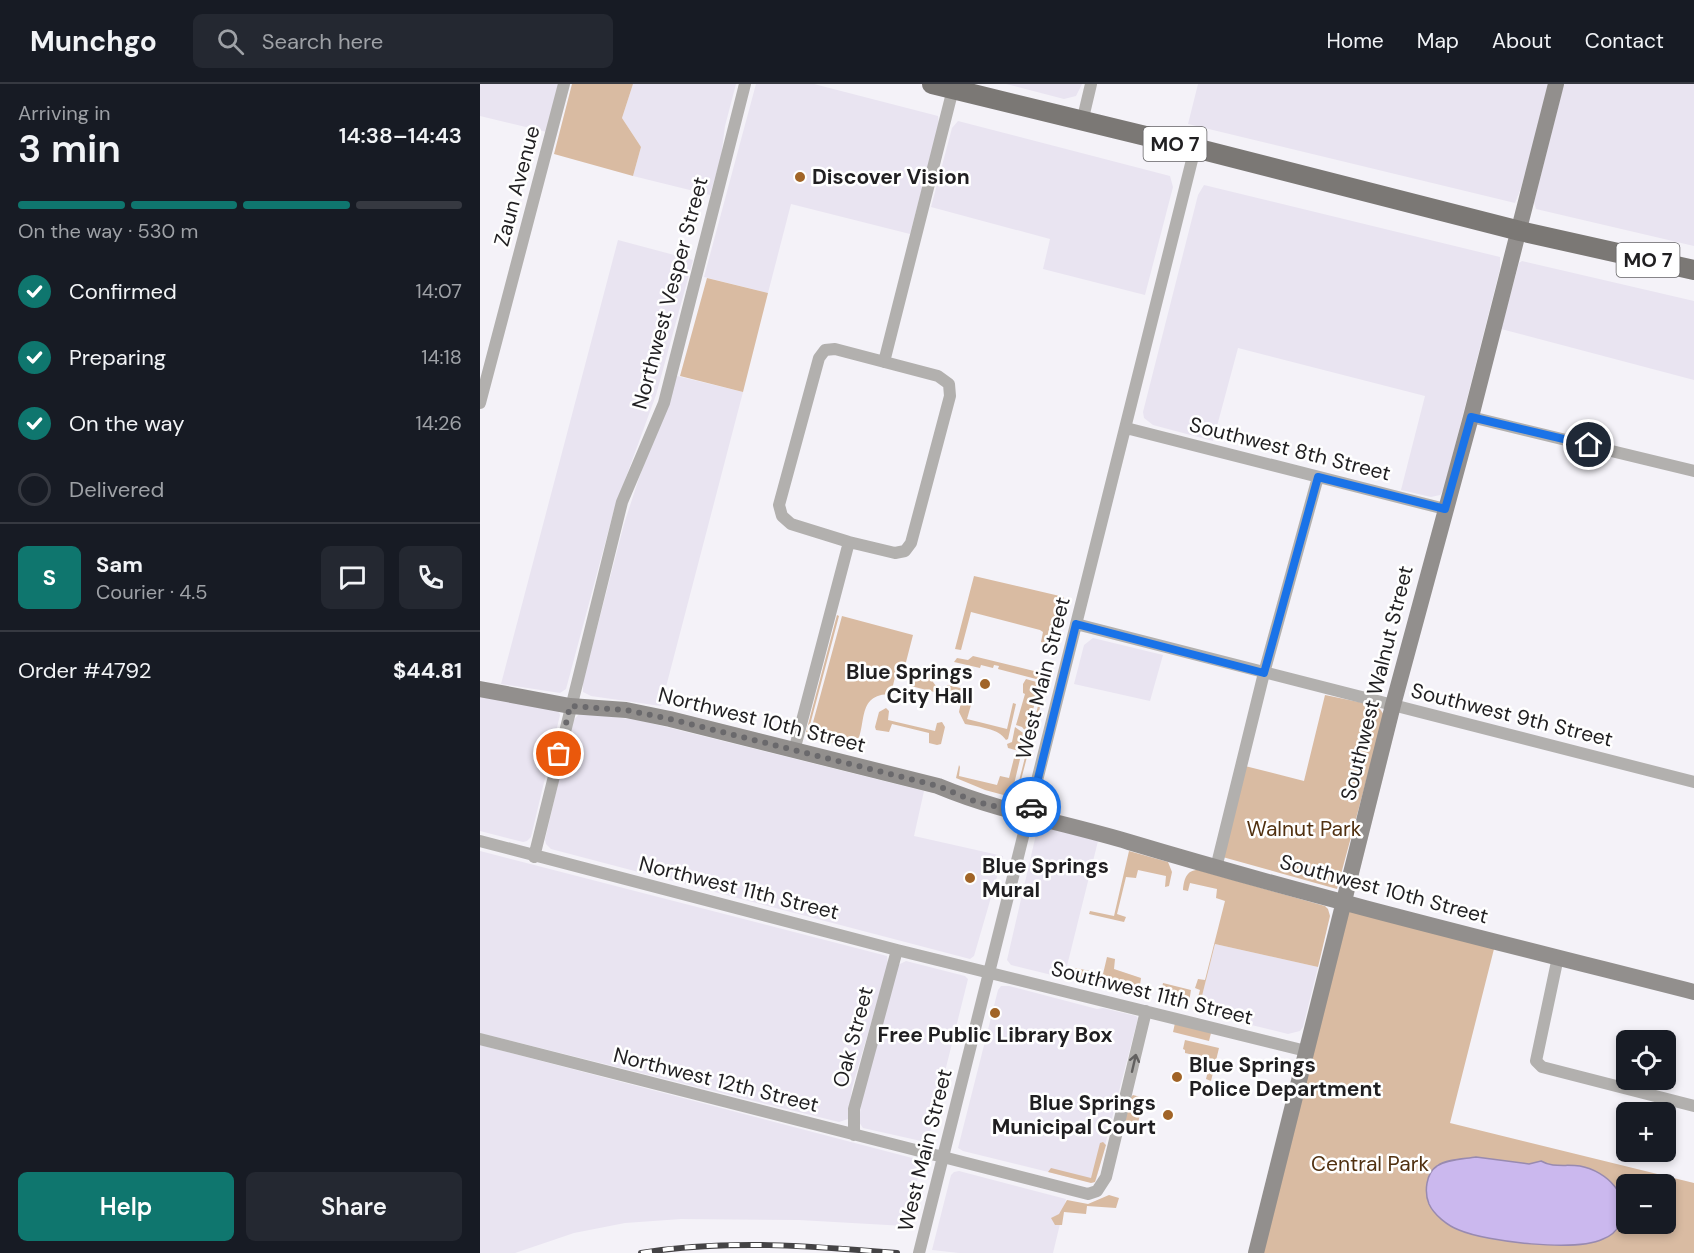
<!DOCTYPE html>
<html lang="en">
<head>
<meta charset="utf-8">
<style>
	body { margin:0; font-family:"DM Sans",sans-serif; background:#242831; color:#f1f3f6; height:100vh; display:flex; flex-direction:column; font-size:22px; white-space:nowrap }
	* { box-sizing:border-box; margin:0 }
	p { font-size:20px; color:#9ea1a6 }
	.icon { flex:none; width:33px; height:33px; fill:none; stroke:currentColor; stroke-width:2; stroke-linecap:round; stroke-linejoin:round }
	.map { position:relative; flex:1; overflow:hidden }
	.side { display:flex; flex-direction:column; background:#171b24; width:480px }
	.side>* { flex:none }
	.buttons { position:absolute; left:1136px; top:946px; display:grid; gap:12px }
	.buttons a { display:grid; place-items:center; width:60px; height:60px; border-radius:9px; background:#171b24; box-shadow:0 3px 9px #0003; font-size:30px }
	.pin { position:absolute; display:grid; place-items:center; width:51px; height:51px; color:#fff; margin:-26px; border:3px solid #fff; border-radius:50%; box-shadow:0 2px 6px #0007 }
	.courier { position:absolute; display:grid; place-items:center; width:60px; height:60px; margin:-30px; border:4px solid #1a73e8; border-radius:50%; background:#fff; color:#222; box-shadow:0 2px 8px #0007 }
	.head em { font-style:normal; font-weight:600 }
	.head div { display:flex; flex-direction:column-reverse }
	.head { display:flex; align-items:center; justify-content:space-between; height:102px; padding:0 18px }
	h1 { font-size:39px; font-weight:600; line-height:45px }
	.bar { display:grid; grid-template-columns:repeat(4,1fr); gap:9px 6px; align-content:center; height:72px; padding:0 18px }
	.bar i { height:8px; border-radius:4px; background:#363941 }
	.bar .on { background:#0f766e }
	.bar p { grid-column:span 4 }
	.line { display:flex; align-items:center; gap:15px; padding:0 18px; border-top:2px solid #363941 }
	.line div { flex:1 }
	.round { display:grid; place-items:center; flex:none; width:63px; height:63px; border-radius:9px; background:#242831 }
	ol { padding:0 18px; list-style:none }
	li { display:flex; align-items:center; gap:18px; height:66px }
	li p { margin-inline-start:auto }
	li .icon { padding:6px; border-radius:50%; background:#0f766e; color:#fff; stroke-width:4 }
	li:last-child { color:#9ea1a6 }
	li i { width:33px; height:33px; border:3px solid #363941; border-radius:50% }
	.button { display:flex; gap:12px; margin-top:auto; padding:12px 18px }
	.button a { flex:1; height:69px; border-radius:9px; background:#0f766e; color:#fff; font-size:24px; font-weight:600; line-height:69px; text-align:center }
	.button a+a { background:#242831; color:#f1f3f6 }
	header { display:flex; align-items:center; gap:36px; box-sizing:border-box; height:84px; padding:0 30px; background:#171b24; border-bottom:2px solid #363941 }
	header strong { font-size:28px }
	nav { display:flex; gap:33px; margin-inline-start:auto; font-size:21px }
	.search { width:420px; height:54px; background:#242831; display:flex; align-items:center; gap:15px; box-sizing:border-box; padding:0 21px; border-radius:9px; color:#9ea1a6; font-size:22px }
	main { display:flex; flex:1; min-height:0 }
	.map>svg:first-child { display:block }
</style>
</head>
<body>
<header>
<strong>Munchgo</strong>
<div class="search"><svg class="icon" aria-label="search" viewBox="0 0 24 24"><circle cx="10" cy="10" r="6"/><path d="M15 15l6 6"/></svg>Search here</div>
<nav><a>Home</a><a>Map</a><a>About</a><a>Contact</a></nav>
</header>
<main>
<section class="side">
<div class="head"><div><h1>3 min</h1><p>Arriving in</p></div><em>14:38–14:43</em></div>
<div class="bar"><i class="on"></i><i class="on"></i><i class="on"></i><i></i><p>On the way · 530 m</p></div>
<ol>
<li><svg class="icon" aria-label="check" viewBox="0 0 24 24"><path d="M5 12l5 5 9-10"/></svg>Confirmed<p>14:07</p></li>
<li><svg class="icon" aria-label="check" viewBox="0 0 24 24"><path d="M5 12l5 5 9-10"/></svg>Preparing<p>14:18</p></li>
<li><svg class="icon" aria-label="check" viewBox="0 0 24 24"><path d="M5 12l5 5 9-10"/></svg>On the way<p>14:26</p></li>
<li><i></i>Delivered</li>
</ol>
<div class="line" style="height:108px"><b class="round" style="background:#0f766e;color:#fff">S</b><div><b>Sam</b><p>Courier · 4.5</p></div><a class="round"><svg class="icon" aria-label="chat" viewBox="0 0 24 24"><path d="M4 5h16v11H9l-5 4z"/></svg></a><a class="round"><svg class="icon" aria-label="phone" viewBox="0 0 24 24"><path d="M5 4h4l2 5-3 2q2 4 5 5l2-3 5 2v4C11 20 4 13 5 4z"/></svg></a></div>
<div class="line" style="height:78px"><div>Order #4792</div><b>$44.81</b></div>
<div class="button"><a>Help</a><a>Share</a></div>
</section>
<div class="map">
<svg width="1214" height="1169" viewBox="0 0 1214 1169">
	<rect width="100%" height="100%" fill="#f4f2f8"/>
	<path fill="#e9e4f1" d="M0 0H79L67 48 0 32Z
		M153 0H256L245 42 241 73 230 111 153 92 161 63 142 34Z
		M276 0H334L458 32 459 41 430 150 311 120 288 209 224 193Z
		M526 0H602L596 12 584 15Z
		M718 0H1070L1041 104 1035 119 708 40Z
		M1084 0H1214V162L1056 125 1054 118Z
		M478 37 690 92 693 103 665 211 563 185 570 155 451 123 472 44Z
		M724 101 1020 173V185L964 405 960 411 951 413 921 406 945 312 758 264 733 357 673 341 664 334 663 328 718 111Z
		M138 156 213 176 176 311 134 426 86 605 80 609 21 600Z
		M1042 177 1214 217V296L1021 245 1039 179Z
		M197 292 263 308 181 622 111 612 103 608V598L144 440 159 394Z
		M613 554 683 571 670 617 594 600 604 561Z
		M0 611 78 626 80 631 51 753 47 757 43 758 0 747Z
		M100 629 158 636 444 707 434 752 523 772 494 872 490 875 71 765 66 760 65 756 92 638Z
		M561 742 618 757 584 894 531 881 527 876 557 746Z
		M0 767 407 872 408 881 372 1004 368 1035 359 1038 0 949Z
		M735 860 838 883 823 943 820 947 808 950 718 928Z
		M426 877 485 892 488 895 449 1052 441 1057 383 1044 379 1038 382 1011 418 881Z
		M521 902H529L617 925 623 924 656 932 658 934 616 1096 613 1099 483 1067 478 1064 518 906Z
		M0 961 436 1075 440 1078 441 1082 425 1142 319 1136 201 1135 145 1139 94 1149 35 1169H0Z
		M479 1087 586 1115 573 1169H479L452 1166 471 1091 474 1088Z"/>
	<path fill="#d9bba2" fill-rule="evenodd" d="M92 0H153L142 34 161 63 153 92 74 70Z
		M227 194 288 209 263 308 200 292Z
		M494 492 584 513 571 561 561 558 563 548 560 546 491 528 481 566 475 565Z
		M357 531 359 532 327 652H325Z
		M362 532 433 551 425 582 418 580 411 610C374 610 389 643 374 664L329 653Z
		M493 572 562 589 560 596 518 585 519 582 514 581 513 584 501 581 500 584 474 578 477 574 488 576Z
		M429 583 456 590 453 598 459 606 458 609 431 602 432 596 421 594 423 587 428 588Z
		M566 590 568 593 536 715 535 713Z
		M546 595 560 599 547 649 542 643 536 641 545 610 543 609V600Z
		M467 601 494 607 492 615 465 611Z
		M845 611 898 622 904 631 857 805 739 772 761 681 824 697Z
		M488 617V620L491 621 487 635 527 645 533 619 536 620 528 655 526 656C518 644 499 643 485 640L479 628 481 618Z
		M406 624 409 627 408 636 455 647 457 639 462 638 465 643 461 660 457 661 449 659V649L412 640 409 648 396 646 395 643 399 628Z
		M535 643 546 651 542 668 528 664 527 660 532 658Z
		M535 670 541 671 531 713 505 706 476 694 479 681 480 683 479 692 517 701 520 692 529 694Z
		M649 767 688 778 692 788 689 802 685 803 686 792 658 786 656 794 646 793 637 830 646 833 644 838 609 830 610 827 634 832Z
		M718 786 845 822 848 825 850 832 838 883 735 860 720 920 716 921 720 906 715 904 718 895 725 896 745 817 736 814 737 805 710 799 708 807 703 806C704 796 706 786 718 786Z
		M864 819 1016 857 970 1039 1214 1099V1169H776ZM1146 1101H1185V1140H1146Z
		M627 873 635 875 634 885 661 894 660 901 653 905 592 892 596 884 623 890Z
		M683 899 711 906 709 918 701 917 702 914 695 912V909L689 908 686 912 685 910 681 909Z
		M695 939 731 949 729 957 693 948Z
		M705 956 739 964 731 997 726 995 731 975 705 969V966L703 965Z
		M653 1011 664 1014 658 1039 651 1050 642 1046 650 1014Z
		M623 1058 626 1061 615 1098 611 1099 568 1088 571 1084 611 1094 620 1059Z
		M629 1111 639 1114 636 1124 607 1122 606 1130 584 1128 582 1141H575L571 1134 579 1130 587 1116 608 1120Z"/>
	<path fill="#cbb8ee" stroke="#988ab0" stroke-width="1.5" d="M996 1073 1049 1080 1061 1077C1073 1084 1086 1080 1100 1082 1127 1087 1153 1113 1140 1140 1136 1148 1131 1152 1123 1155 1096 1168 1007 1158 979 1146 968 1142 954 1131 949 1120 944 1108 946 1089 957 1082 967 1075 984 1075 996 1073Z"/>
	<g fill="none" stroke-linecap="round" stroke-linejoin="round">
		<path stroke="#b2b0ae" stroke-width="12" d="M602 38 611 0
			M355 265 458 292 469 300 470 312 431 459 425 467 415 469 369 458 311 440 302 432 299 421 339 274 345 266Z
			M404 278 473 5
			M0 319 84 0
			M991 333 1214 387
			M646 344 965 425
			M596 540 1214 698
			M314 667 369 458
			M0 757 417 866 826 967
			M54 773 142 418 184 319 265 0
			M736 784 784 589 838 393
			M1078 873 1056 977 1062 983 1214 1022
			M0 955 608 1110 617 1107 626 1093 666 927
			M374 1051V1025L417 866
			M439 1169 715 64"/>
		<path stroke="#928f8d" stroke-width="16" d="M0 605 90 622 146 626 190 635 458 702C520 728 586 739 649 758 836 814 1025 860 1214 908
			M776 1169 913 621 991 333 1076 0"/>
		<path stroke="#7b7875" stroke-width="20" d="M452 0 715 64 1040 147 1214 186"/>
		<g stroke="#444345" stroke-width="6">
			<path id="rail" d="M161 1169C246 1155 332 1162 417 1169"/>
		</g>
		<use href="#rail" stroke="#fff" stroke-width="4" stroke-dasharray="11" stroke-linecap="butt"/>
	</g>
	<defs><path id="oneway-shaft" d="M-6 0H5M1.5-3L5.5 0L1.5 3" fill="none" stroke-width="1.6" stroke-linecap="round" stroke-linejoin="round" transform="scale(1.5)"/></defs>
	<use stroke="#626060" href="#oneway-shaft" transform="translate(654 979) rotate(-77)"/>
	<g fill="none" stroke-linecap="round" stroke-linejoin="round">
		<path stroke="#6a696c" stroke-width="6" stroke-dasharray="0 10.8" d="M79 670 90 622 146 626 190 635 458 702 494 717 549 731 551 723"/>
		<path stroke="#1a73e8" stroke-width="8" d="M551 723 596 540 784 589 838 393 965 425 991 333 1109 361"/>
	</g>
	<g fill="#a16427" stroke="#fff" stroke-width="2">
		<circle cx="320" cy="93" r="6"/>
		<circle cx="505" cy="600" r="6"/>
		<circle cx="490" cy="794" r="6"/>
		<circle cx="515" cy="929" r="6"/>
		<circle cx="697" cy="993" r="6"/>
		<circle cx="688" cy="1031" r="6"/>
	</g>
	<g text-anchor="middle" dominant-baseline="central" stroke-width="5" stroke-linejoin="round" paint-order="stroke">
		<g fill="#fff" stroke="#636264" stroke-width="1.5">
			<rect x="663.5" y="43" width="63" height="34" rx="4.5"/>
			<rect x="1136.5" y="159" width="63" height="34" rx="4.5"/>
		</g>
		<g font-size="20" font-weight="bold" fill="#201f21">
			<text x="695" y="60">MO 7</text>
			<text x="1168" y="176">MO 7</text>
		</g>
		<g font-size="21" font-weight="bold" fill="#201f21" stroke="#fff" text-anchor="start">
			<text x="332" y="93">Discover Vision</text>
			<text x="493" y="588" text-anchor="end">Blue Springs<tspan x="493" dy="24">City Hall</tspan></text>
			<text x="502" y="782">Blue Springs<tspan x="502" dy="24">Mural</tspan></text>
			<text x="515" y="951" text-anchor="middle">Free Public Library Box</text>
			<text x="709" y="981">Blue Springs<tspan x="709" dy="24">Police Department</tspan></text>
			<text x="676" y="1019" text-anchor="end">Blue Springs<tspan x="676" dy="24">Municipal Court</tspan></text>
		</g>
		<g font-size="21" fill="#201f21" stroke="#fff">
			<text transform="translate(37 102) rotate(-75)">Zaun Avenue</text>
			<text transform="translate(190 209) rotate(-75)">Northwest Vesper Street</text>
			<text transform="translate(810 365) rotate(14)">Southwest 8th Street</text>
			<text transform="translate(563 594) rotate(-76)">West Main Street</text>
			<text transform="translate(897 599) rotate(-76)">Southwest Walnut Street</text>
			<text transform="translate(1032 631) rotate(14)">Southwest 9th Street</text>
			<text transform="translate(282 636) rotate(14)">Northwest 10th Street</text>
			<text transform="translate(259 804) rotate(14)">Northwest 11th Street</text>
			<text transform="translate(904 805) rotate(15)">Southwest 10th Street</text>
			<text transform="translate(672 909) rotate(14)">Southwest 11th Street</text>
			<text transform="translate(373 953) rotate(-75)">Oak Street</text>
			<text transform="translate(236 996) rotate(14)">Northwest 12th Street</text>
			<text transform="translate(445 1066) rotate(-76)">West Main Street</text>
		</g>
		<g font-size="21" fill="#513111" stroke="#fff">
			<text x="824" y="745">Walnut Park</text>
			<text x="890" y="1080">Central Park</text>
		</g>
	</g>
</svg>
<div class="buttons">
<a><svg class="icon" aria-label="locate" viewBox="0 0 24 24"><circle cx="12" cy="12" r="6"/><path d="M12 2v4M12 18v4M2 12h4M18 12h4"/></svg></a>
<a>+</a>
<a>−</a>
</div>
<div class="pin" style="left:79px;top:670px;background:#ea580c"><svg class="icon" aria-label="bag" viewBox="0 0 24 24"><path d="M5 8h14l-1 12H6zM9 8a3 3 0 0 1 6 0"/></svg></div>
<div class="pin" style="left:1109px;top:361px;background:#1f2937"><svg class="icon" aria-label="home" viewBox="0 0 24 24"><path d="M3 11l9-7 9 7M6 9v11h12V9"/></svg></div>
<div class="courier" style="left:551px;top:723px"><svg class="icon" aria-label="car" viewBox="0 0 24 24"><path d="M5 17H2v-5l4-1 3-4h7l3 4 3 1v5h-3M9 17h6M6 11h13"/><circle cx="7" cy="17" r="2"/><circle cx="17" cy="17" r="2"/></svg></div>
</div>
</main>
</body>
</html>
